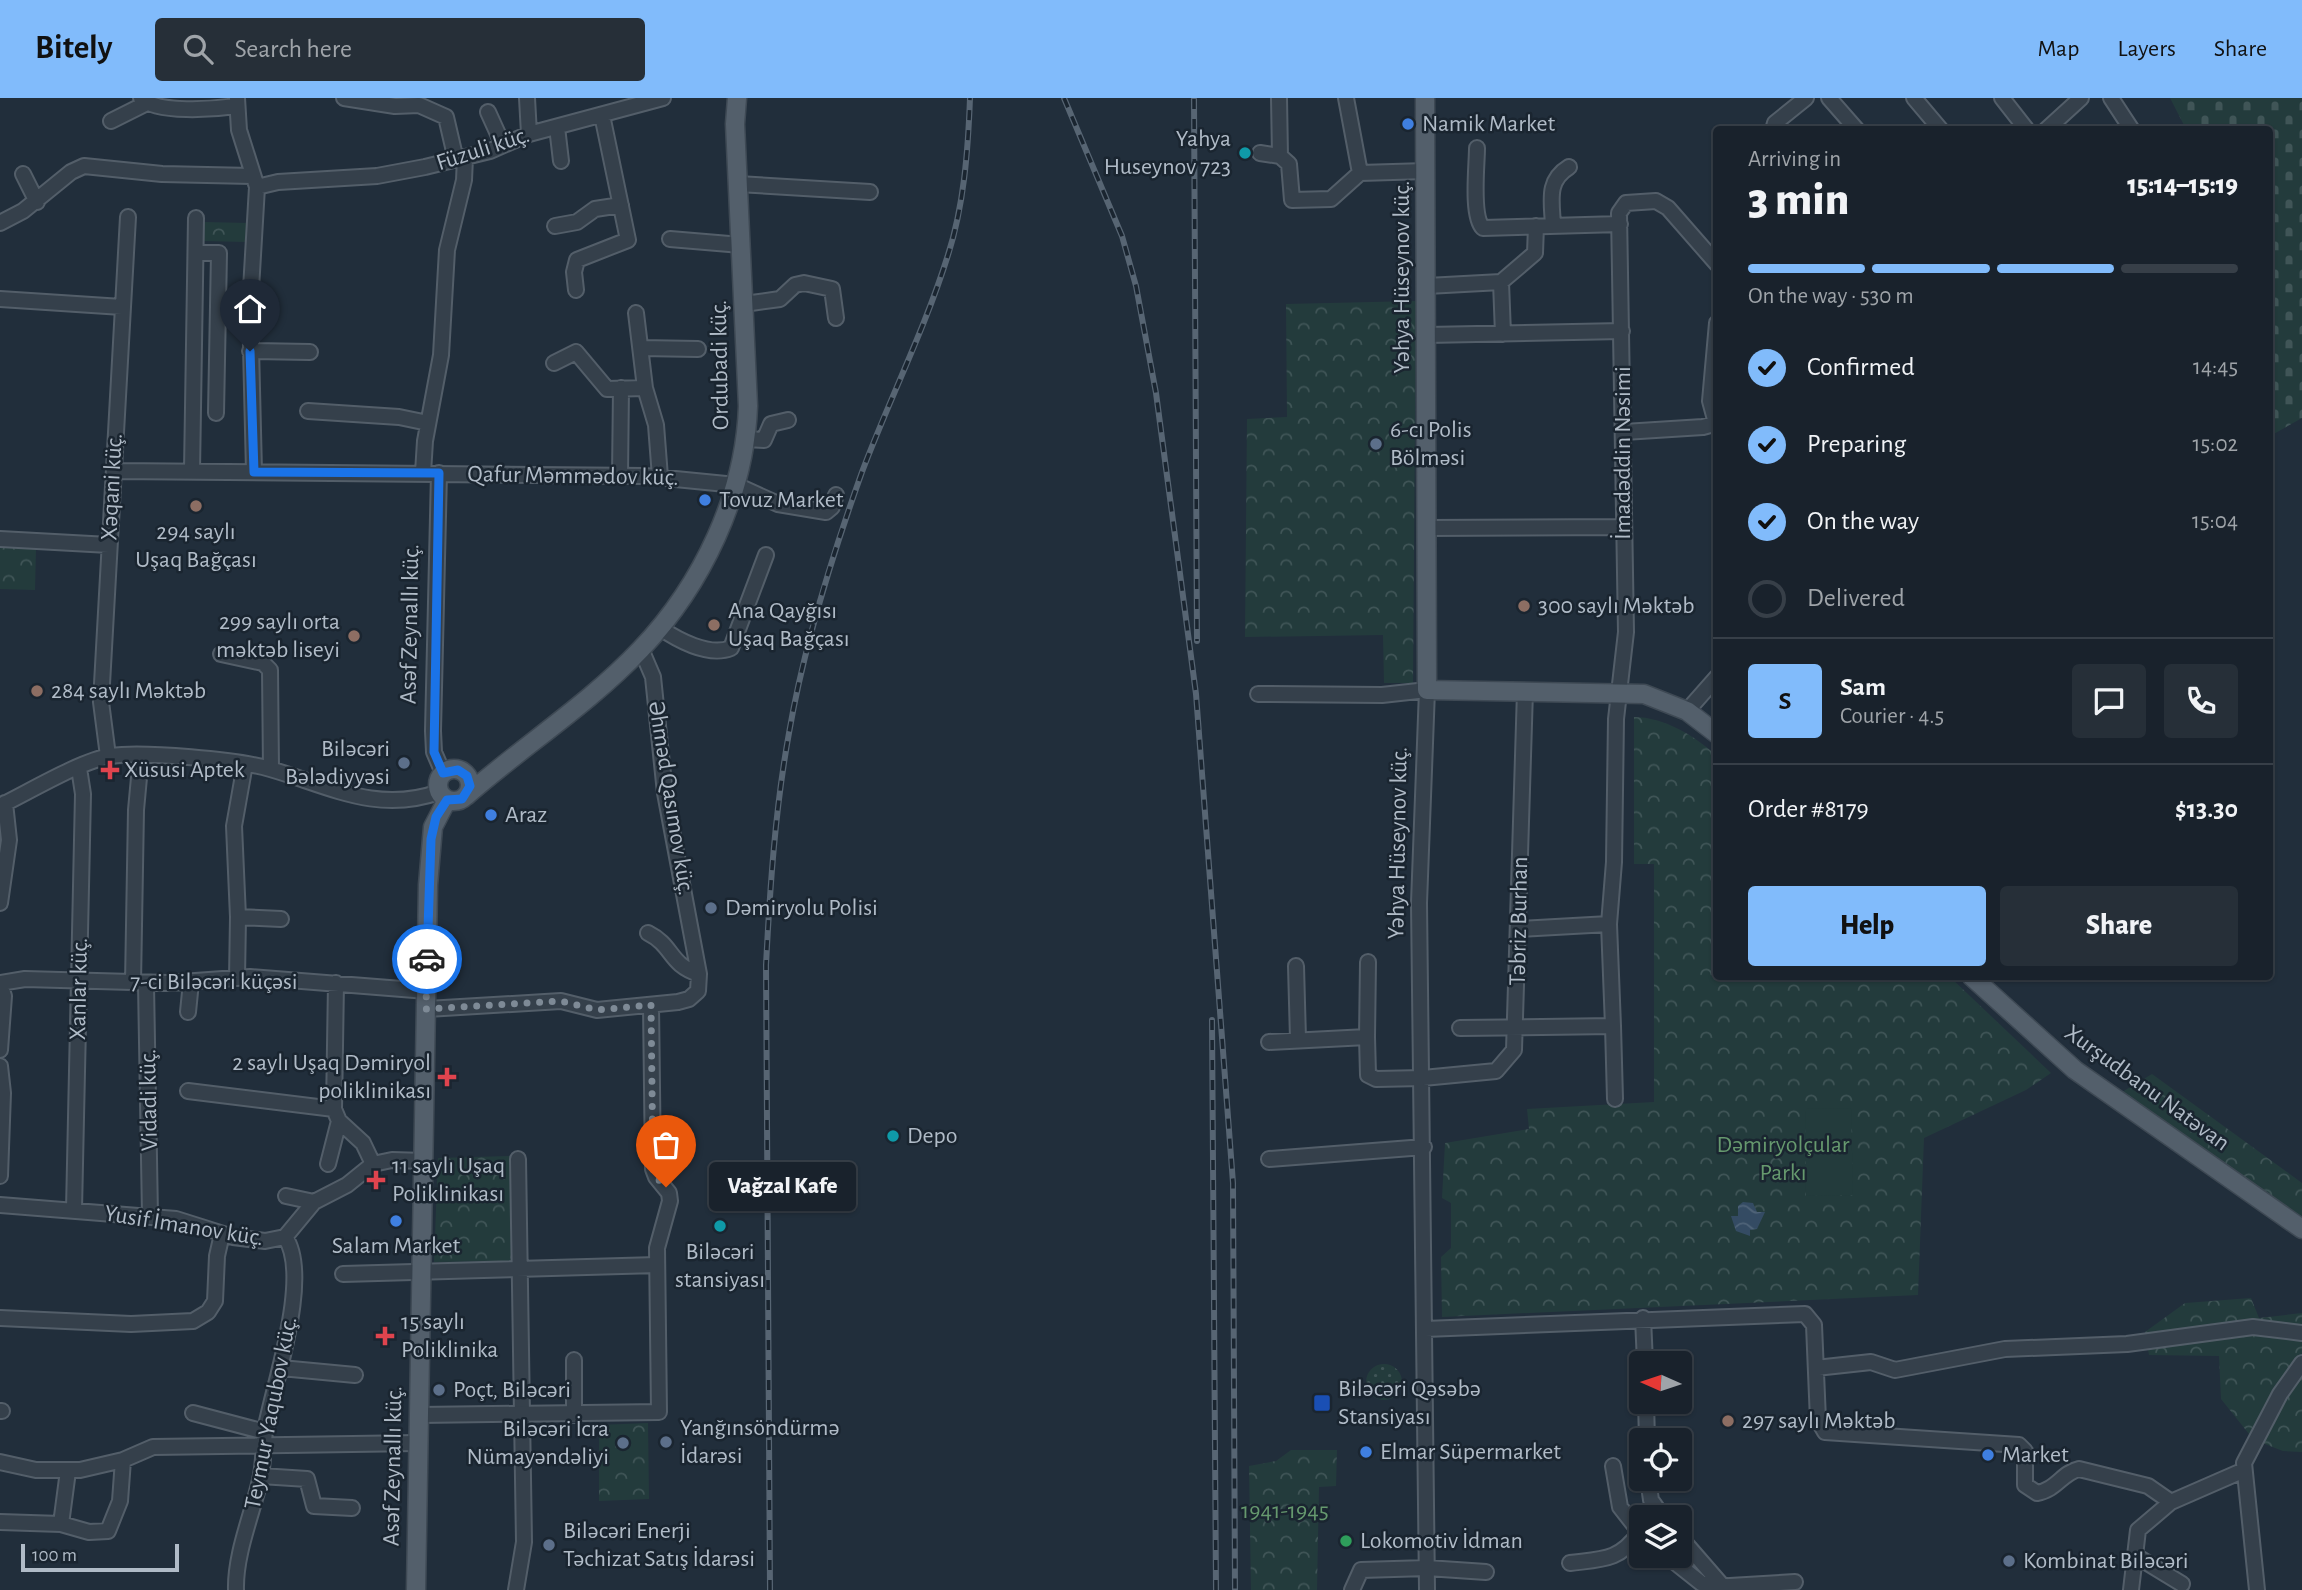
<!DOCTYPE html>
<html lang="en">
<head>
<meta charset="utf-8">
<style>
	body { margin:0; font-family:"Alegreya Sans",sans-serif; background:#262f38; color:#f1f3f6; height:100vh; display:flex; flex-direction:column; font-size:26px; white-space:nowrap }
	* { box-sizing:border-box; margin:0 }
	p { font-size:23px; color:#9fa4a9 }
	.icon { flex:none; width:38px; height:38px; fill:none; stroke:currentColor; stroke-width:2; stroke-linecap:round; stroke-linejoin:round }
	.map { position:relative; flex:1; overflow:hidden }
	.side { position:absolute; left:1713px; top:28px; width:560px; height:854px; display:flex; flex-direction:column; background:#19222c; border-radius:7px; box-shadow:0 2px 5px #0004,0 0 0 2px #373f48 }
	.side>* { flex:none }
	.needle { width:46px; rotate:273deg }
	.buttons { position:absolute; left:1629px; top:1253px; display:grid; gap:14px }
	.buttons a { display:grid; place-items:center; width:63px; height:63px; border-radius:7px; background:#19222c; box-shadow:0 2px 5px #0004,0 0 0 2px #373f48; font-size:35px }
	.scale { position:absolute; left:21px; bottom:18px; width:158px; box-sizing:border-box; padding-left:7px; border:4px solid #b0bbc7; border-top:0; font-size:19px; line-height:24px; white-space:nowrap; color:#b0bbc7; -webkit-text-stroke:5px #1a2530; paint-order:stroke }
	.pin { position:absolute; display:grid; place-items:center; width:60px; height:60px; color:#fff; margin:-72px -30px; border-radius:50% 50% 50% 0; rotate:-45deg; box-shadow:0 0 7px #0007 }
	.pin .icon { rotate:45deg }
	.courier { position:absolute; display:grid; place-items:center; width:70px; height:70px; margin:-35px; border:5px solid #1a73e8; border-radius:50%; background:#fff; color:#222; box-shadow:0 2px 9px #0007 }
	.bubble { position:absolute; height:49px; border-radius:7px; background:#19222c; box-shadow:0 2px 5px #0004,0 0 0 2px #373f48; font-size:23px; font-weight:800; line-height:49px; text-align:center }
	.summary em { font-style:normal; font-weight:800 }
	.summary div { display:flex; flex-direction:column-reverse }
	.summary { display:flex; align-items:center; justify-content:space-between; height:119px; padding:0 35px }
	h1 { font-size:46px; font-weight:800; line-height:52px }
	.bar { display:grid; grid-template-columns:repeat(4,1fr); gap:10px 7px; align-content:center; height:84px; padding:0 35px }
	.bar i { height:9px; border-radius:5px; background:#373f48 }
	.bar .current { background:#81bbfb }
	.bar p { grid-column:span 4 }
	.line { display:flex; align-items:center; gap:18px; padding:0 35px; border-top:2px solid #373f48 }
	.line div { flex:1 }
	.round { display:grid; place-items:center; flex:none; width:74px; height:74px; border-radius:7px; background:#262f38 }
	ol { padding:0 35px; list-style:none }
	li { display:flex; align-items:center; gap:21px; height:77px }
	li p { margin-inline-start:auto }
	li .icon { padding:7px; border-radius:50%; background:#81bbfb; color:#111; stroke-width:4 }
	li:last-child { color:#9fa4a9 }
	li i { width:38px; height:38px; border:4px solid #373f48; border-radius:50% }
	.button { display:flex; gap:14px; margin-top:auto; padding:14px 35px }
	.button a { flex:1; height:80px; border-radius:7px; background:#81bbfb; color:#111; font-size:28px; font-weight:800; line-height:80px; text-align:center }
	.button a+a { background:#262f38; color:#f1f3f6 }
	header { display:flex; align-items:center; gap:42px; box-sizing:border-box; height:98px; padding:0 35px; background:#81bbfb; color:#111 }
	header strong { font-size:33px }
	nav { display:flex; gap:38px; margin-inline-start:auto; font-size:24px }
	.search { width:490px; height:63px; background:#262f38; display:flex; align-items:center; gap:18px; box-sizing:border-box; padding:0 24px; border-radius:7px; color:#9fa4a9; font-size:26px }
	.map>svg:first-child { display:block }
</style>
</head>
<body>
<header>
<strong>Bitely</strong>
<div class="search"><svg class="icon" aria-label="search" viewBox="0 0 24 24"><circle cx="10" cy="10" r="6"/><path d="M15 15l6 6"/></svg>Search here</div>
<nav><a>Map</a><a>Layers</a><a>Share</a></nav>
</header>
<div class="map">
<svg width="2302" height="1492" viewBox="0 0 2302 1492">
	<defs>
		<pattern id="grass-dots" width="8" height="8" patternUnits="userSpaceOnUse" patternTransform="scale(1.75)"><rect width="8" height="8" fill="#233b3c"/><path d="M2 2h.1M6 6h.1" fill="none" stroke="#405557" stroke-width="1.8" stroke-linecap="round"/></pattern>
		<pattern id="forest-crowns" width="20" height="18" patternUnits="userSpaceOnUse" patternTransform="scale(1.75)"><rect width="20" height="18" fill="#233b3c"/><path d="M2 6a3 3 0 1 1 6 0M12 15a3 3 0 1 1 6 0" fill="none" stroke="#405557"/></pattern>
		<pattern id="cemetery-stones" width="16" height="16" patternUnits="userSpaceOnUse" patternTransform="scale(1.75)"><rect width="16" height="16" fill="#233b3c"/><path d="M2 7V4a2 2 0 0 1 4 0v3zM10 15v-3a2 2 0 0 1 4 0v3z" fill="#405557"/></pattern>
		<pattern id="water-waves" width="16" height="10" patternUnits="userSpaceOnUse" patternTransform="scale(1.75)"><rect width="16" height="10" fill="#344b63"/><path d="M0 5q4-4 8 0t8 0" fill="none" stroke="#4f6378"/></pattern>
	</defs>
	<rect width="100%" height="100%" fill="#212e3b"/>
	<path fill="url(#grass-dots)" d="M1366 1284a18 18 0 1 1 36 0a18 18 0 1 1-36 0Z"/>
	<path fill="url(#forest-crowns)" d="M203 124 248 125 247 144 203 143Z
		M1416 203 1413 585H1384L1383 537 1245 539 1247 321 1287 319 1286 206Z
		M0 449 36 450 35 492 0 491Z
		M1634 619C1664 619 1695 638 1717 658V878L1950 879 2051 975 2026 992 1924 1040 1918 1197 1442 1219 1441 1159 1451 1150V1105L1442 1100 1445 1045 1529 1031 1527 1011 1654 1004V766H1634Z
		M2152 976 2302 1085V1120L2122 994Z
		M510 1058 512 1163 434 1164 438 1060Z
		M2251 1200 2259 1220 2302 1215V1255L2276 1287 2249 1336 2221 1301 2219 1258 2149 1257 2145 1234 2185 1205Z
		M2302 1279V1354L2283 1353 2262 1345 2285 1301Z
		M648 1325 649 1401 599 1403V1327Z
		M1291 1352H1337L1336 1388 1319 1389 1317 1492H1251L1249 1368 1276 1363Z"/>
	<path fill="url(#cemetery-stones)" d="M2170 0H2302V320L2270 338V32L2186 31Z"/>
	<path fill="#233b3c" d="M1851 1010 1853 1097 1806 1098 1805 1011Z"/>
	<path fill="url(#water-waves)" d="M1743 1104 1753 1105 1757 1114H1765L1757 1131 1750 1132V1138L1736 1133 1731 1118H1738V1108Z"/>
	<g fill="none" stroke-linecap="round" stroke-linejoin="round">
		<g stroke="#535e69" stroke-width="18">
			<path id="minor" d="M141 0C157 16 215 11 236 8
				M237 0 239 32 257 89 250 208 254 374
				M344 0 395 8 419 7 446 19 456 62
				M527 0 529 36
				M1279 0 1280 58
				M1346 0 1360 75 1426 73
				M1829 0 1857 32
				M1914 0 1941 32
				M2002 0 2027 32
				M2111 0 2132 32
				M488 14 503 47
				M111 23 147 5
				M557 29 561 63
				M1773 32 1775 25 1806 0
				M2046 32 2081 0
				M1477 50C1477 67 1471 118 1483 130L1620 126
				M1260 55 1280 58 1289 66 1292 102 1331 101 1360 75
				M23 76 37 104
				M738 86 870 94
				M257 89 278 84 377 78 425 69 490 53 529 36 663 0
				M0 125 23 113 71 74 84 68 162 76 252 78
				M555 128 577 124 595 111 621 107
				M1553 128C1552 103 1546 83 1569 69
				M670 141 741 147
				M196 155H219L216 315
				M1501 184 1503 236
				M1427 188 1501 184 1535 155 1536 128
				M576 192 574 174 577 162 628 142 602 17
				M0 201 122 209
				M744 206 780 201 795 187 804 185 832 191 836 220
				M636 215 645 290 656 327 660 379
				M1717 225 1710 303 1717 329
				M1427 237 1622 233
				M641 250 698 251
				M250 253 310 254
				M554 265 576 254 607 291 645 290
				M308 313 399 319 428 325
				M1624 334 1703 329 1714 326
				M746 341 764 342 771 326 788 322
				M115 373 645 378 736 387 778 406 826 414 832 409 836 397
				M192 373 196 120
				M423 375 425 343 441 257 447 152 464 82 465 60
				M439 375 433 633 434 654 443 675
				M620 378 621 290
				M1427 430 1624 429
				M0 441 109 447
				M660 530C678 542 709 559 731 550L766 457
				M221 556 263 565 270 572 271 671
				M1258 596 1382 597 1427 592 1419 805 1427 1492
				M1687 613 1717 579
				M108 658 101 604 128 119
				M0 708C29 694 82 662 111 658 142 653 240 662 270 671 329 688 377 716 439 694
				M0 805 9 742 5 705
				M238 819 281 821
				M1518 831 1609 826
				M648 835C674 848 668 866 699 876
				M1296 868 1298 941
				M237 880 238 819 234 728 245 666
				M0 885 25 881 168 885 250 879 427 893
				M133 885 136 712 141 658
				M336 885 334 1011 339 1023 363 1045 373 1066
				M0 886 4 898 0 952
				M146 886 150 1118
				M427 911 561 903 597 912 678 904 689 901 698 893 699 876 665 695 653 579 641 551
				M188 914 191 884
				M1613 928 1615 1001
				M1460 930 1613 928 1609 826 1614 764 1616 621 1626 534 1619 115 1626 105 1656 103 1668 110 1717 166
				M1367 939 1368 864
				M1269 944 1367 939 1368 977 1376 981 1423 980 1496 973 1514 952 1525 593
				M0 968 3 995 0 1078
				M188 993 334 1011
				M1269 1061 1424 1049
				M328 1066 339 1023
				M286 1098 314 1104
				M0 1107 176 1121 233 1139 265 1143 285 1139 314 1104 347 1087 373 1066 392 1062 424 1063
				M74 1112 83 696 79 670
				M343 1176 657 1167
				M0 1220 131 1226 193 1223 208 1214 215 1203 217 1158 222 1136
				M1643 1220 1645 1265
				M1425 1231 1805 1216 1814 1227 1818 1322 1825 1334 2019 1347 2025 1353V1387L2037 1395C2056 1392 2062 1375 2079 1371L2148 1388 2171 1404 2242 1373
				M574 1262V1317
				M281 1270 355 1277
				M1816 1270 1871 1264 1895 1272 2005 1251 2127 1246 2253 1229 2302 1235
				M1646 1304 1647 1342
				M0 1313H2
				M193 1315 265 1334
				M419 1317 659 1314 657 1150 670 1103 669 1095 656 1079 653 1071 651 907
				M0 1364 36 1372H80L123 1362 153 1349 418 1345
				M1613 1368 1620 1409 1642 1437
				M261 1378 307 1381 314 1408 352 1410
				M1648 1381 1651 1402 1663 1419
				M0 1424 61 1426 89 1434 108 1433 120 1403 123 1362
				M61 1426 68 1373
				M1680 1439 1726 1492
				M1667 1458 1701 1485 1713 1489 1795 1484
				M2136 1458 2182 1486
				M1570 1465C1602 1461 1619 1463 1639 1435
				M236 1492C235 1456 252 1417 260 1382 264 1365 263 1349 265 1333 273 1288 312 1178 285 1139
				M516 1492 524 1444 518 1061
				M1352 1492 1361 1472 1427 1470 1486 1474
				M2131 1492 2138 1432 2171 1404
				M2257 1492 2244 1365 2280 1296 2302 1265"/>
		</g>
		<g stroke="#3e4954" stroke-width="21">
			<path id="major" d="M1425 0 1427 592 1644 596 1687 613 1717 636
				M438 687a16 16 0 1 1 32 0a16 16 0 1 1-32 0Z
				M466 698C523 648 589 606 641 551 702 487 745 397 748 308L735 26 737 0
				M1971 878 2075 972 2302 1131
				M416 1492 428 787 433 729 447 702"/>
		</g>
		<use href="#minor" stroke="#35404b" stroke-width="14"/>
		<use href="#major" stroke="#535f6b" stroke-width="18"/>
		<g stroke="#576573" stroke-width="6">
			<path id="rail" d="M1064 0 1122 138 1136 188 1156 295 1196 596 1233 1085 1235 1492
				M1194 1 1197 543
				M1212 922 1216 1492
				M770 1492 766 867C770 790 775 712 789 635 804 547 832 458 862 374 889 302 925 231 948 157 964 107 968 53 970 0"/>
		</g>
		<use href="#rail" stroke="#1a2530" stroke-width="3.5" stroke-dasharray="10" stroke-linecap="butt"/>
	</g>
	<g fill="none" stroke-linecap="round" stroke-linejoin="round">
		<path stroke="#7e8a96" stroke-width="7" stroke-dasharray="0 12.6" d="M427 861 426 911 561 903 597 912 651 907 653 1071 656 1079 666 1089"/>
		<path stroke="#1a73e8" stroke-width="9" d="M250 253 254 374 439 375 434 654 443 675 458 672 467 678 470 688 462 701 447 702 436 719 431 741 427 861"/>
	</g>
	<g fill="#3f7fe0" stroke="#1a2530" stroke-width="2.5">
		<circle cx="1408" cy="26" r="7"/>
		<circle cx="705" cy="402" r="7"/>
		<circle cx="491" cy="717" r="7"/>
		<circle cx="396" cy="1123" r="7"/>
		<circle cx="1366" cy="1354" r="7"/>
		<circle cx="1988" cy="1357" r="7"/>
	</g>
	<g fill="#0f9aa8" stroke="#1a2530" stroke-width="2.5">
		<circle cx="1245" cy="55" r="7"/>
		<circle cx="893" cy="1038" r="7"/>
		<circle cx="720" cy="1128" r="7"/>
	</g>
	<g fill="#5c6f8a" stroke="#1a2530" stroke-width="2.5">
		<circle cx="1376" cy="346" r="7"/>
		<circle cx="404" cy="665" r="7"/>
		<circle cx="711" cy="810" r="7"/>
		<circle cx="439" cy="1292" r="7"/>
		<circle cx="666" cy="1344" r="7"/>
		<circle cx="623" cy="1345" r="7"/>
		<circle cx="549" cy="1447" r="7"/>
		<circle cx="2009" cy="1463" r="7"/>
	</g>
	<g fill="#8d6e63" stroke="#1a2530" stroke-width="2.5">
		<circle cx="196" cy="408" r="7"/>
		<circle cx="1524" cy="508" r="7"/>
		<circle cx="714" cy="527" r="7"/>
		<circle cx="354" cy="538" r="7"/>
		<circle cx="37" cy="593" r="7"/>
		<circle cx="1728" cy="1323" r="7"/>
	</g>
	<g fill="#e0444e" stroke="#1a2530" stroke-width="2.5">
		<path d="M106.5 661.5h7v7h7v7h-7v7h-7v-7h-7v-7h7z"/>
		<path d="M443.5 968.5h7v7h7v7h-7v7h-7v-7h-7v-7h7z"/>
		<path d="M372.5 1071.5h7v7h7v7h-7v7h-7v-7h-7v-7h7z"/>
		<path d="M381.5 1227.5h7v7h7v7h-7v7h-7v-7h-7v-7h7z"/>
	</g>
	<rect fill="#1a4fb4" stroke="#1a2530" stroke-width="2.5" x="1313" y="1296" width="18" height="18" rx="3.5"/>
	<circle fill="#2e9e5b" stroke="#1a2530" stroke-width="2.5" cx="1346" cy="1443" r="7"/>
	<g text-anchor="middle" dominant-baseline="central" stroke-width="5" stroke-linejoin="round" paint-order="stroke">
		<g font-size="24" fill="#b0bbc7" stroke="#1a2530" text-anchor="start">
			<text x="1422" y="26">Namik Market</text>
			<text x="1231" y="41" text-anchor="end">Yahya<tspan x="1231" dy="28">Huseynov 723</tspan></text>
			<text x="1390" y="332">6-cı Polis<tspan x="1390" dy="28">Bölməsi</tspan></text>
			<text x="719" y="402">Tovuz Market</text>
			<text x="196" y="434" text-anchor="middle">294 saylı<tspan x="196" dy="28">Uşaq Bağçası</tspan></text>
			<text x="1538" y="508">300 saylı Məktəb</text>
			<text x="728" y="513">Ana Qayğısı<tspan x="728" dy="28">Uşaq Bağçası</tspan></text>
			<text x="340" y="524" text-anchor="end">299 saylı orta<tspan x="340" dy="28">məktəb liseyi</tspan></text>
			<text x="51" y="593">284 saylı Məktəb</text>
			<text x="390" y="651" text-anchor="end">Biləcəri<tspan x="390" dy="28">Bələdiyyəsi</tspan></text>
			<text x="124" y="672">Xüsusi Aptek</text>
			<text x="505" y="717">Araz</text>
			<text x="725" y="810">Dəmiryolu Polisi</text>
			<text x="431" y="965" text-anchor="end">2 saylı Uşaq Dəmiryol<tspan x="431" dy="28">poliklinikası</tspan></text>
			<text x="907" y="1038">Depo</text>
			<text x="392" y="1068">11 saylı Uşaq<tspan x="392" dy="28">Poliklinikası</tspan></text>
			<text x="396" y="1148" text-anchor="middle">Salam Market</text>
			<text x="720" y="1154" text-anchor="middle">Biləcəri<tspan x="720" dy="28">stansiyası</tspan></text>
			<text x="401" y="1224">15 saylı<tspan x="401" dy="28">Poliklinika</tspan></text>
			<text x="1338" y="1291">Biləcəri Qəsəbə<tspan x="1338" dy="28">Stansiyası</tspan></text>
			<text x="453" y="1292">Poçt, Biləcəri</text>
			<text x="1742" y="1323">297 saylı Məktəb</text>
			<text x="680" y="1330">Yanğınsöndürmə<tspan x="680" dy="28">İdarəsi</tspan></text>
			<text x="609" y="1331" text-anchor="end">Biləcəri İcra<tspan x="609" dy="28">Nümayəndəliyi</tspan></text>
			<text x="1380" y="1354">Elmar Süpermarket</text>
			<text x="2002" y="1357">Market</text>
			<text x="563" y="1433">Biləcəri Enerji<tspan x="563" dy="28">Təchizat Satış İdarəsi</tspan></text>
			<text x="1360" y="1443">Lokomotiv İdman</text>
			<text x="2023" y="1463">Kombinat Biləcəri</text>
		</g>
		<g font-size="24" fill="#b0bbc7" stroke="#1a2530">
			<text transform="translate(483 51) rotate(-18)">Füzuli küç.</text>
			<text transform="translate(1402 179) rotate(-90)">Yəhya Hüseynov küç.</text>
			<text transform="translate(720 267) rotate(-91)">Ordubadi küç.</text>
			<text transform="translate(1623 355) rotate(-90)">İmadəddin Nəsimi</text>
			<text transform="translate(573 378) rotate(1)">Qafur Məmmədov küç.</text>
			<text transform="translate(112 389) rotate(-87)">Xəqani küç.</text>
			<text transform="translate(410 526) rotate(-89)">Asəf Zeynallı küç.</text>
			<text transform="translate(671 700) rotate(81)">Əhməd Qasımov küç.</text>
			<text transform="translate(1398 745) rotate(-89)">Yəhya Hüseynov küç.</text>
			<text transform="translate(1519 823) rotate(-89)">Təbriz Burhan</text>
			<text x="214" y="884">7-ci Biləcəri küçəsi</text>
			<text transform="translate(79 891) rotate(-89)">Xanlar küç.</text>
			<text transform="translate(2147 990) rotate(36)">Xurşudbanu Natəvan</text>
			<text transform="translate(149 1002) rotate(-91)">Vidadi küç.</text>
			<text transform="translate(184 1128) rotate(9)">Yusif İmanov küç.</text>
			<text transform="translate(271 1315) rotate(-79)">Teymur Yaqubov küç.</text>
			<text transform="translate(393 1368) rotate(-89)">Asəf Zeynallı küç.</text>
		</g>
		<g font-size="24" fill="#66996e" stroke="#1a2530">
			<text x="1783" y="1047">Dəmiryolçular<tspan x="1783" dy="28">Parkı</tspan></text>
			<text x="1285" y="1413">1941-1945</text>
		</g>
	</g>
</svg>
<div class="buttons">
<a><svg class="needle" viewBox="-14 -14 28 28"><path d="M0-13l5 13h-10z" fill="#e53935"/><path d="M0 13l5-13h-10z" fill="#9fa4a9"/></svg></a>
<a><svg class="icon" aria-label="locate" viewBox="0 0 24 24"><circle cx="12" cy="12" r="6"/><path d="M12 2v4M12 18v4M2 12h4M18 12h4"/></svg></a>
<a><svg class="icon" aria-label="layers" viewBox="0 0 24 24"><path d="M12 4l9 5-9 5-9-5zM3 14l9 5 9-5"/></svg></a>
</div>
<div class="scale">100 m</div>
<div class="pin" style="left:666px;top:1089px;background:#ea580c"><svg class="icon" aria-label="bag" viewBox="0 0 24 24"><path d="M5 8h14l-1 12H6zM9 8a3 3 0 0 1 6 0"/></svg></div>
<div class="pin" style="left:250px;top:253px;background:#1f2937"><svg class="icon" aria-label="home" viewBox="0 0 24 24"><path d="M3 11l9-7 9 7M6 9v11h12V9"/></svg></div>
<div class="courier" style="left:427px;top:861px"><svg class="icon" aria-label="car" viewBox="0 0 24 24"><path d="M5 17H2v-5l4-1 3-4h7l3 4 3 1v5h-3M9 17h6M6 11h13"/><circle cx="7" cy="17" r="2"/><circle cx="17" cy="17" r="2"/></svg></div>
<div class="bubble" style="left:709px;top:1064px;width:147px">Vağzal Kafe</div>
<section class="side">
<div class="summary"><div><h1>3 min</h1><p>Arriving in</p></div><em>15:14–15:19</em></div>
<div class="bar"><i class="current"></i><i class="current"></i><i class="current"></i><i></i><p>On the way · 530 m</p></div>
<ol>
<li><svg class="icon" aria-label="check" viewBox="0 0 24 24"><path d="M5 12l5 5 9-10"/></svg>Confirmed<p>14:45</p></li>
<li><svg class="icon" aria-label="check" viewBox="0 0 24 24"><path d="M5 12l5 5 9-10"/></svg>Preparing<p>15:02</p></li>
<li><svg class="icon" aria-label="check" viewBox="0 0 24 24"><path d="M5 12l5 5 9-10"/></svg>On the way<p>15:04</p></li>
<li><i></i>Delivered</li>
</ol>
<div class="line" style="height:126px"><b class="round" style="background:#81bbfb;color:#111">S</b><div><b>Sam</b><p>Courier · 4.5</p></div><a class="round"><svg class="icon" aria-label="chat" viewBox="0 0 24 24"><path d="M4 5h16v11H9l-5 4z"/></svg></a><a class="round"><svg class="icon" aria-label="phone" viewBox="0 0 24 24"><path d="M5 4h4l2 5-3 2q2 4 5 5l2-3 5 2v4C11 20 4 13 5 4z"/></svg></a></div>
<div class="line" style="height:91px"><div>Order #8179</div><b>$13.30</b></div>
<div class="button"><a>Help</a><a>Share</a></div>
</section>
</div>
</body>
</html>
